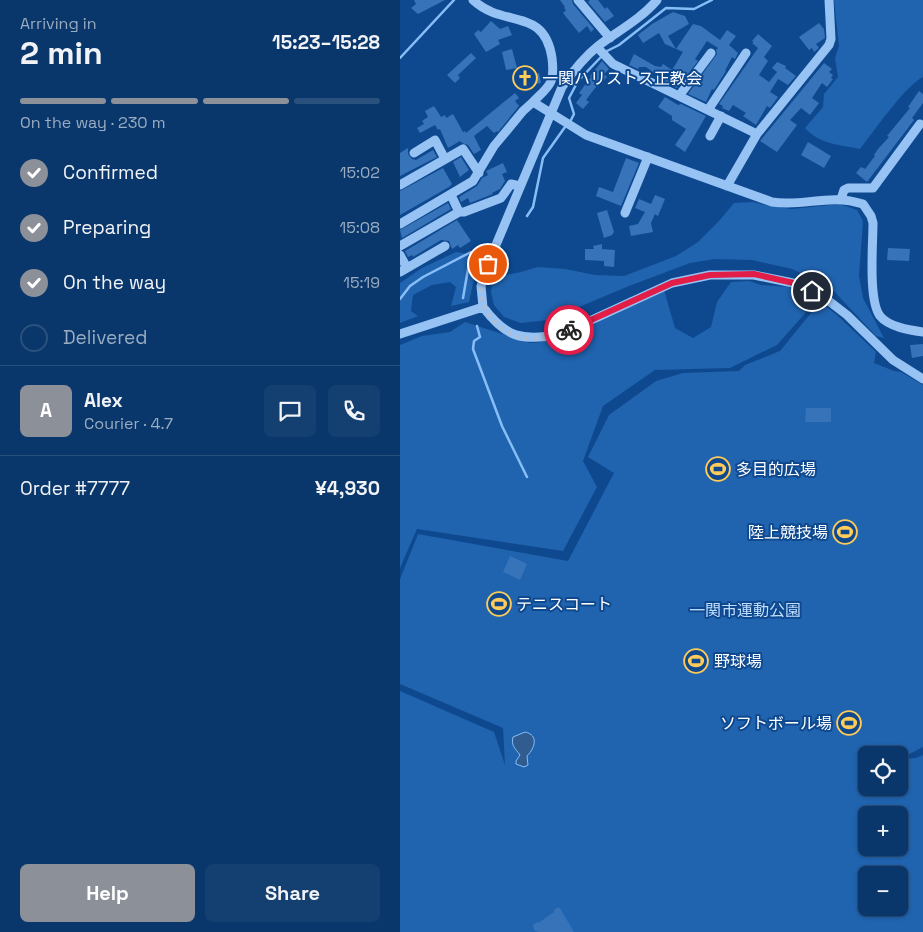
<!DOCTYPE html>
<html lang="en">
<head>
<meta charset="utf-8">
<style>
	body { margin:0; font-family:"Space Grotesk","Noto Sans JP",sans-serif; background:#133f71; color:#f1f3f6; height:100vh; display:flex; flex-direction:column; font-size:19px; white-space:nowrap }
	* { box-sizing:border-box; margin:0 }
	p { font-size:16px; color:#99acc1 }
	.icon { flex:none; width:28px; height:28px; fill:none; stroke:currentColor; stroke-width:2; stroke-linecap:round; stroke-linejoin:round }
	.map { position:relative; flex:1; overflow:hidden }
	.panel { display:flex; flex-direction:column; background:#0a376b; width:400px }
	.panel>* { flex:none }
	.controls { position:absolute; left:458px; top:746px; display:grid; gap:10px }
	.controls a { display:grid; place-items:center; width:50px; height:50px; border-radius:8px; background:#0a376b; box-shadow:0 1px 4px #0004,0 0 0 1px #2a517e; font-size:25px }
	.pin { position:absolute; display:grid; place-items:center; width:42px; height:42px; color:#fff; margin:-21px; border:2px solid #fff; border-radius:50%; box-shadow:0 1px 5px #0007 }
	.courier { position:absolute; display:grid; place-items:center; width:50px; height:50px; margin:-25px; border:4px solid #e11d48; border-radius:50%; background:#fff; color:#222; box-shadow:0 1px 6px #0007 }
	.head em { font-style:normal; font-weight:700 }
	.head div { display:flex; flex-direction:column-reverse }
	.head { display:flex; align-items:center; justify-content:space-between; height:85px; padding:0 20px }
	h1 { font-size:32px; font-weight:700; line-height:38px }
	.bar { display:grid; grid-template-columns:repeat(4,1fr); gap:8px 5px; align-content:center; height:60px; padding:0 20px }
	.bar i { height:6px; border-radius:4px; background:#2a517e }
	.bar .active { background:#8c9099 }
	.bar p { grid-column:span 4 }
	.line { display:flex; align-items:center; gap:12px; padding:0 20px; border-top:1px solid #2a517e }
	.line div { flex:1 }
	.round { display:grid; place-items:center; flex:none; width:52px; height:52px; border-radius:8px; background:#133f71 }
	ol { padding:0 20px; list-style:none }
	li { display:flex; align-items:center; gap:15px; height:55px }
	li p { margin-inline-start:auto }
	li .icon { padding:5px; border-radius:50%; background:#8c9099; color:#fff; stroke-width:4 }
	li:last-child { color:#99acc1 }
	li i { width:28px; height:28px; border:2px solid #2a517e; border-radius:50% }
	.primary-button { display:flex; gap:10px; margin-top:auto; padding:10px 20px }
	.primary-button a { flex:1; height:58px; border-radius:8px; background:#8c9099; color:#fff; font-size:20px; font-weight:700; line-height:58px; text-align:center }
	.primary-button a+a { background:#133f71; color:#f1f3f6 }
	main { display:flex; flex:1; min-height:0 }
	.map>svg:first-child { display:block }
</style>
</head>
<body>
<main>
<section class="panel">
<div class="head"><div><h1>2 min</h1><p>Arriving in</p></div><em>15:23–15:28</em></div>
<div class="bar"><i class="active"></i><i class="active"></i><i class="active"></i><i></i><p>On the way · 230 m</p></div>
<ol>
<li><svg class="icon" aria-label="check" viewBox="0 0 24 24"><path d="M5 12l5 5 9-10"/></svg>Confirmed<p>15:02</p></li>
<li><svg class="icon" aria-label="check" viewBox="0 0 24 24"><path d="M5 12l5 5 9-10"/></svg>Preparing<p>15:08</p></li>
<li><svg class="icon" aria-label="check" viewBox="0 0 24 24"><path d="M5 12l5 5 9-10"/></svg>On the way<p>15:19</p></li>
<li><i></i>Delivered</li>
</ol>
<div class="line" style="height:90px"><b class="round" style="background:#8c9099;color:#fff">A</b><div><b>Alex</b><p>Courier · 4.7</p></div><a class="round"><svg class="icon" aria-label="chat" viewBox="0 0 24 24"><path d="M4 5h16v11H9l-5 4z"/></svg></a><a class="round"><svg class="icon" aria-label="phone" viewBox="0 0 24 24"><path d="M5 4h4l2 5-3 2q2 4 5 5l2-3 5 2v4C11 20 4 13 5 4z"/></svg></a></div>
<div class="line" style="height:65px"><div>Order #7777</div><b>¥4,930</b></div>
<div class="primary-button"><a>Help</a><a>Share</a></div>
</section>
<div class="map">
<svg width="523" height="932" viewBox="0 0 523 932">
	<rect width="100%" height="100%" fill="#0e498f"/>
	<path fill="#2063af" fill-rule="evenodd" d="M434 0H523V77C505 86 474 131 460 149 440 145 419 144 405 128L423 107 424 94 438 77 435 58 439 46Z
		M353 202 369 206 392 209 440 204 457 210 463 221 459 276 463 298 484 338 476 336 430 287 392 269 352 260 315 259 290 263 229 286 148 320 121 323 104 317 94 305 91 292 93 280 104 275 117 273 138 267 165 269 195 275 224 276 276 256 298 242 319 221 334 203Z
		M56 252 79 256 69 302 51 306 56 287 50 282 32 285 13 295 11 311 18 316 0 323V283L22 268Z
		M349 281 361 285 389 287 415 302 377 345 330 368 255 370 203 406 183 461 197 487 163 551 17 529 0 568V345L22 336 50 332 65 322 130 343 165 340 215 313 264 290 275 328 293 338 311 327 317 302 331 282Z
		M420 302 438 316 476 352 474 363 494 371 501 372 523 385V747L500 759 516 758 523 755V932H0V691L94 732 105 765 103 728 0 684V579L18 534 168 561 214 473 188 457 209 415 256 381 283 373 339 371 345 365 380 351ZM466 755H499V788H466ZM466 815H499V848H466ZM466 875H499V908H466Z"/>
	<path fill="#305c90" stroke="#88bef8" d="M125 732C139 735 135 748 127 756L128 765 124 767 116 764V761L120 755C115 748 111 746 113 737Z"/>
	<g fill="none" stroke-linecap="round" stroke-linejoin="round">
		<path stroke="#88bef8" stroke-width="2.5" d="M207 51 219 45 266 8 294 9 312 0
			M0 58 54 0
			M171 120 174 114 169 98 178 81 201 57
			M127 216 133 207 143 158 165 127
			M63 298 71 252
			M0 299 10 286 23 277 71 252
			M77 326 80 337 74 341 73 349 102 426 127 477"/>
	</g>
	<path fill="#3673b9" d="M14 0H45L18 14 11 8 16 4Z
		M160 0H172L173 4 194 29 191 32 187 26 179 33 163 13 166 10 164 8 165 7Z
		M190 0H198L205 9 207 7 214 16 205 22 188 2Z
		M273 12 285 16 289 24 268 36 276 49 293 24 301 26 320 40 327 30 336 36 329 45 338 53 335 59 332 57 325 71H326L314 90 312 89 306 102 288 94 317 54 316 50 318 48 307 41 295 59 298 61 277 88 264 82 265 81 246 67H239L238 69 229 65 234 54 255 66 261 67 263 64 272 70 283 52 265 44 259 33 243 43 238 35 252 24Z
		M91 21 100 29 108 26 112 35 98 40 100 44 86 52 74 34 78 30 81 32Z
		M419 23 424 29 425 38 416 44 419 48 414 52 412 48 409 50 399 37Z
		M358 34 372 46 364 57 368 61 359 75 369 82 377 72 372 68 377 62 386 66 385 68 396 76 388 85 378 79 370 92 378 97 370 108 367 106 356 125 343 116 346 113 333 105 329 111 322 108 323 106 319 104 358 48 352 43 354 42 352 41Z
		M112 49 117 68 106 70 102 52Z
		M71 53 76 58 58 75 60 78 55 83 47 75Z
		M202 61 209 69 204 74 207 77 201 83 200 82 192 92 186 100 189 102 183 109 176 103 182 95 179 93 191 77 190 76Z
		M424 63 432 69 429 72 433 75 431 78 433 79 427 87 422 83 412 98 419 103 410 115 401 108 390 120 397 125 377 152 360 141Z
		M139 73 141 83 116 87 115 77Z
		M519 91 523 94V103L512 118 514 120 467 182 456 173 461 167 465 169 475 156 474 155 478 149 489 137 487 136 510 108 508 107Z
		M115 93 119 98 115 101 119 106 98 132 97 131 94 133 87 126 74 136 81 150 74 154 68 145 62 143 60 141 48 148 40 129 38 130 35 125 20 133 17 128 24 124 22 121 28 117 25 111 34 106 41 117 45 115 46 118 53 114 63 132 65 131 66 133Z
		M265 97 278 105 281 104 306 116 285 152 275 145 286 129 272 120V116L258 107Z
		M408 142 431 156 424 168 401 155Z
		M8 148V154L12 159 16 160 33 150 37 157 0 176V153Z
		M61 157 69 170 60 177 53 162Z
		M226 158 239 163 221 206 196 196 199 187 213 192Z
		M103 163 107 172 102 174 105 181 100 189 92 193 93 194 70 203 68 198 61 202 59 197 77 186 82 178 88 175 86 171Z
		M43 168 52 184 49 187 0 215V191Z
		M255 195 265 199 258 216 255 214 251 223 253 232 231 236 229 226 238 224 245 212 235 208 239 199 251 204Z
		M48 203 51 209 2 238 0 230Z
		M207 210 214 232 212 235 204 238 197 213Z
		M57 220 71 241 60 248 58 245 52 249 49 241 41 240 13 257 12 255 8 257 5 251Z
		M202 244V249L215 250 214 267 204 266V261L185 260V249H194L193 246Z
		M488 248 510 249 509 261 487 260Z
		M523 344V356L512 358 510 345Z
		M406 408H431V422H405Z
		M110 556 127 564 120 580 103 572Z
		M157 908H160L174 932H138L134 930 133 925 137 922 138 923 154 912V910Z"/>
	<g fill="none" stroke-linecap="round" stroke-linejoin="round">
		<path stroke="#97c2f4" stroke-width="9" d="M73 0C104 29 144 6 152 58 155 84 150 85 133 102L186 135 372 202C405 207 429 193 463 204L471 216 473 223C473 244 468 300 480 316 489 327 509 330 523 332
			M178 0 210 38
			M197 47 213 64 357 134
			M279 96 311 53
			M308 110 346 53
			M310 136 321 116
			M14 153 35 140 45 159
			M0 185 63 149 79 173
			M327 186 357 134 429 45 431 39 429 0
			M51 195 59 212
			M441 199 444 190 448 188H473L520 124
			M225 213 248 157
			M0 224 73 181 94 146 123 111 133 102
			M0 246 59 212H64L101 198 111 184 120 186
			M0 255 7 268
			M0 272 45 246
			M83 307C107 339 121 340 159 335L272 283 310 275H354L398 284 425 298 447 315 493 360 523 379
			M0 334 83 307 81 286 88 264 162 87C173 71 183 58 198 46 218 31 241 19 257 0"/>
	</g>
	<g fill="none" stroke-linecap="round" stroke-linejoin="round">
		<path stroke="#abbfd8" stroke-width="5" stroke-dasharray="0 9" d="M88 264C86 271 82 279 81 286 78 310 100 334 124 338 138 340 156 336 169 330"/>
		<path stroke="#e11d48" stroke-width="6" d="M169 330 272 283 310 275 354 274 398 284 412 291"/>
	</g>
	<defs>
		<g id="church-ring" transform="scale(1.25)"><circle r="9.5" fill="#0e498f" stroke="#ffcc59" stroke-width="1.5"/><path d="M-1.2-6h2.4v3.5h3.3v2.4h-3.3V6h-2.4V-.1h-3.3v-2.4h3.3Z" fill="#ffcc59"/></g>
		<g id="stadium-ring" transform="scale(1.25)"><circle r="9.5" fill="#0e498f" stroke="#ffcc59" stroke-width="1.5"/><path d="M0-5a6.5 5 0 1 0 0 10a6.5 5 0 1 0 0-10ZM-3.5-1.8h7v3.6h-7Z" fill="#ffcc59"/></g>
	</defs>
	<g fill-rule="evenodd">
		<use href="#church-ring" x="125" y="78"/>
		<use href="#stadium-ring" x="318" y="469"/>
		<use href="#stadium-ring" x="445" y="532"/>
		<use href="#stadium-ring" x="99" y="604"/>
		<use href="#stadium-ring" x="296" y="661"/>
		<use href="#stadium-ring" x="449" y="723"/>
	</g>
	<g text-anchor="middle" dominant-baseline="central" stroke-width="4" stroke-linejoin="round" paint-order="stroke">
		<g font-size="16" fill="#fff" stroke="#0e498f" text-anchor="start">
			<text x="142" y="78">一関ハリストス正教会</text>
			<text x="336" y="469">多目的広場</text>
			<text x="428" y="532" text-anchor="end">陸上競技場</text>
			<text x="116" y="604">テニスコート</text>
			<text x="314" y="661">野球場</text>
			<text x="432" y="723" text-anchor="end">ソフトボール場</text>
		</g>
		<g font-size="16" fill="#bedcfe" stroke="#0e498f">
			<text x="345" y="610">一関市運動公園</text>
		</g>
	</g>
</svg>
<div class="controls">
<a><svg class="icon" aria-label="locate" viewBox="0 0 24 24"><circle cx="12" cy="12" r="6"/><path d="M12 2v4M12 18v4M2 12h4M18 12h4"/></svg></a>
<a>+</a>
<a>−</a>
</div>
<div class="pin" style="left:88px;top:264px;background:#ea580c"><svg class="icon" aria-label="bag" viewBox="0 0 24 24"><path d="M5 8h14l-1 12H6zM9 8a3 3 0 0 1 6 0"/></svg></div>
<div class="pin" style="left:412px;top:291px;background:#1f2937"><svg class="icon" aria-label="home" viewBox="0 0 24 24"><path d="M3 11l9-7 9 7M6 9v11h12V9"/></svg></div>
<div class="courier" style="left:169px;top:330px"><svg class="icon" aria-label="bike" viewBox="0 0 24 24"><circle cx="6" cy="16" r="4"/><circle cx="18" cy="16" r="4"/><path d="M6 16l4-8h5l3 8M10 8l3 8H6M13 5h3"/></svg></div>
</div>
</main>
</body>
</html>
